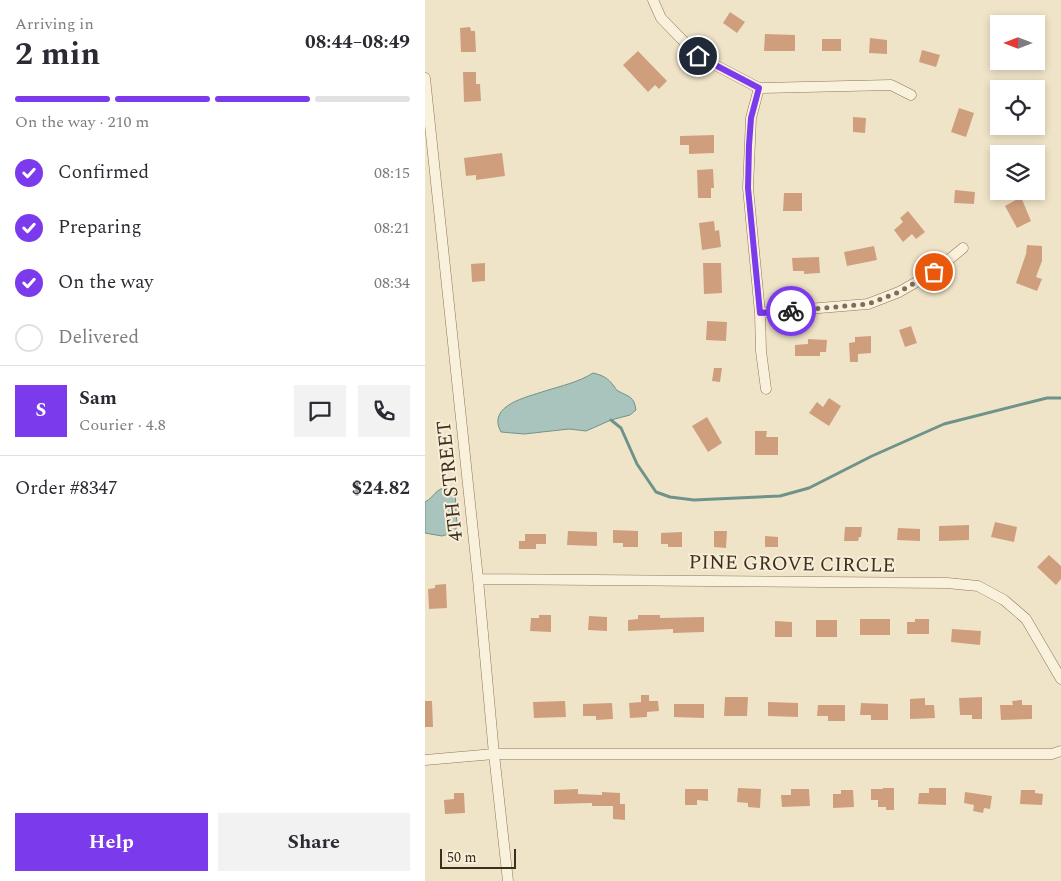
<!DOCTYPE html>
<html lang="en">
<head>
<meta charset="utf-8">
<style>
	body { margin:0; font-family:Spectral,serif; background:#f2f2f3; color:#2b2b33; height:100vh; display:flex; flex-direction:column; font-size:19px; white-space:nowrap }
	* { box-sizing:border-box; margin:0 }
	p { font-size:16px; color:#7c7c81 }
	.icon { flex:none; width:28px; height:28px; fill:none; stroke:currentColor; stroke-width:2; stroke-linecap:round; stroke-linejoin:round }
	.map { position:relative; flex:1; overflow:hidden }
	.sheet { display:flex; flex-direction:column; background:#fff; width:425px }
	.sheet>* { flex:none }
	.needle { width:32px; rotate:270deg }
	.fabs { position:absolute; left:565px; top:15px; display:grid; gap:10px }
	.fabs a { display:grid; place-items:center; width:55px; height:55px; border-radius:0px; background:#fff; box-shadow:0 2px 8px #0003; font-size:25px }
	.scale { position:absolute; left:15px; bottom:12px; width:76px; box-sizing:border-box; padding-left:5px; border:2px solid #3d2e20; border-top:0; font-size:14px; line-height:18px; white-space:nowrap; color:#3d2e20; -webkit-text-stroke:4px #f7eed8; paint-order:stroke }
	.pin { position:absolute; display:grid; place-items:center; width:42px; height:42px; color:#fff; margin:-21px; border:2px solid #fff; border-radius:50%; box-shadow:0 1px 5px #0007 }
	.courier { position:absolute; display:grid; place-items:center; width:50px; height:50px; margin:-25px; border:4px solid #7c3aed; border-radius:50%; background:#fff; color:#222; box-shadow:0 1px 6px #0007 }
	.head em { font-style:normal; font-weight:700 }
	.head div { display:flex; flex-direction:column-reverse }
	.head { display:flex; align-items:center; justify-content:space-between; height:85px; padding:0 15px }
	h1 { font-size:32px; font-weight:700; line-height:38px }
	.bar { display:grid; grid-template-columns:repeat(4,1fr); gap:8px 5px; align-content:center; height:60px; padding:0 15px }
	.bar i { height:6px; border-radius:4px; background:#e1e1e2 }
	.bar .selected { background:#7c3aed }
	.bar p { grid-column:span 4 }
	.line { display:flex; align-items:center; gap:12px; padding:0 15px; border-top:1px solid #e1e1e2 }
	.line div { flex:1 }
	.round { display:grid; place-items:center; flex:none; width:52px; height:52px; border-radius:0px; background:#f2f2f3 }
	ol { padding:0 15px; list-style:none }
	li { display:flex; align-items:center; gap:15px; height:55px }
	li p { margin-inline-start:auto }
	li .icon { padding:5px; border-radius:50%; background:#7c3aed; color:#fff; stroke-width:4 }
	li:last-child { color:#7c7c81 }
	li i { width:28px; height:28px; border:2px solid #e1e1e2; border-radius:50% }
	.action { display:flex; gap:10px; margin-top:auto; padding:10px 15px }
	.action a { flex:1; height:58px; border-radius:0px; background:#7c3aed; color:#fff; font-size:20px; font-weight:700; line-height:58px; text-align:center }
	.action a+a { background:#f2f2f3; color:#2b2b33 }
	main { display:flex; flex:1; min-height:0 }
	.map>svg:first-child { display:block }
</style>
</head>
<body>
<main>
<section class="sheet">
<div class="head"><div><h1>2 min</h1><p>Arriving in</p></div><em>08:44–08:49</em></div>
<div class="bar"><i class="selected"></i><i class="selected"></i><i class="selected"></i><i></i><p>On the way · 210 m</p></div>
<ol>
<li><svg class="icon" aria-label="check" viewBox="0 0 24 24"><path d="M5 12l5 5 9-10"/></svg>Confirmed<p>08:15</p></li>
<li><svg class="icon" aria-label="check" viewBox="0 0 24 24"><path d="M5 12l5 5 9-10"/></svg>Preparing<p>08:21</p></li>
<li><svg class="icon" aria-label="check" viewBox="0 0 24 24"><path d="M5 12l5 5 9-10"/></svg>On the way<p>08:34</p></li>
<li><i></i>Delivered</li>
</ol>
<div class="line" style="height:90px"><b class="round" style="background:#7c3aed;color:#fff">S</b><div><b>Sam</b><p>Courier · 4.8</p></div><a class="round"><svg class="icon" aria-label="chat" viewBox="0 0 24 24"><path d="M4 5h16v11H9l-5 4z"/></svg></a><a class="round"><svg class="icon" aria-label="phone" viewBox="0 0 24 24"><path d="M5 4h4l2 5-3 2q2 4 5 5l2-3 5 2v4C11 20 4 13 5 4z"/></svg></a></div>
<div class="line" style="height:65px"><div>Order #8347</div><b>$24.82</b></div>
<div class="action"><a>Help</a><a>Share</a></div>
</section>
<div class="map">
<svg width="636" height="881" viewBox="0 0 636 881">
	<rect width="100%" height="100%" fill="#f0e4c8"/>
	<path fill="#a9c4bc" stroke="#6f938a" d="M168 373C177 375 183 378 188 385 191 388 190 389 193 391 204 397 209 396 211 410L205 415 186 420 161 431 144 429 99 434 76 432C61 405 103 397 120 391 136 386 154 382 168 373Z
		M23 487 30 491 32 525 30 532 17 536 0 533V502C10 497 9 489 23 487Z"/>
	<g fill="none" stroke-linecap="round" stroke-linejoin="round">
		<path stroke="#6f938a" stroke-width="3" d="M186 420 196 428 212 464 231 492 245 497 269 500 355 496 384 488 447 456 519 424 622 398H636"/>
	</g>
	<path fill="#cf9f7d" d="M305 12 320 22 312 33 298 23Z
		M45 27 46 31H50L51 52H36L35 28Z
		M340 34 370 35V51H339Z
		M445 38 462 40V54L444 53Z
		M397 39H416V51H397Z
		M497 50 515 55 511 67 494 62Z
		M213 51 242 81 234 89 230 85 223 92 198 65Z
		M38 72H51V84H55L56 101 39 102Z
		M534 108 549 113 541 137 526 132Z
		M428 117 441 118 440 133 428 132Z
		M289 135V153L264 154V145H255V136Z
		M77 153 80 176 51 180V175L41 176 39 158Z
		M288 169 289 188H286V198H273L272 170Z
		M530 190 550 192 549 204 529 203Z
		M359 193H377V211H358Z
		M596 197 606 221 592 228 580 206Z
		M483 211 500 232 491 239 487 234 478 242 469 230 478 222 475 218Z
		M289 221 290 231 294 230 296 247 277 250 274 223Z
		M602 245 617 246V261L611 277 617 279 612 291 591 283 601 254Z
		M449 246 452 260 422 266 419 252Z
		M394 257 395 273 379 274V271H368L367 258Z
		M60 263V281L47 282 46 264Z
		M278 263H296L297 293 279 294Z
		M282 321 302 322 301 341 281 340Z
		M486 326 492 343 480 347 474 330Z
		M446 336V353L433 354V362H425L424 343 430 342V337Z
		M383 339 402 340 401 352H395V356H370V345L383 344Z
		M289 368H297L295 382 287 381Z
		M404 398 416 406 404 426 384 413 392 402 398 407Z
		M282 417 297 443 283 452 267 426Z
		M330 431H342L341 437H353V455H330Z
		M570 522 592 527 589 542 566 537Z
		M544 525V540L514 541V526Z
		M420 527H437L436 537H434L433 541H419Z
		M473 528 495 529V541L472 540Z
		M188 530 213 531V547H198V543H188Z
		M143 531 172 532V546L142 545Z
		M289 531H302L301 548 289 547Z
		M257 532V547H243V544H236V533Z
		M100 534H121V544H111V549H94V541H100Z
		M340 536 353 537V547H340Z
		M624 555 636 566V579L631 585 612 567Z
		M21 584 22 608 4 609 3 589 10 588V585Z
		M114 615H126V632L105 631 106 618H114Z
		M213 615H235V618L279 617V632L248 633V629L203 631V620L213 619Z
		M164 616 182 617V631L163 630Z
		M435 619H465V635H435Z
		M490 619H504V634H482V622H490Z
		M391 620H412V637H391Z
		M350 621 367 622V637H350Z
		M527 629 556 631 555 645 526 642Z
		M216 695H224V701H233L234 711 222 712V717L205 718 204 703 216 702Z
		M300 697H323L322 716H299Z
		M557 697V719H547V715H535L534 698Z
		M500 698V705H509L510 718 485 719V699Z
		M597 700V705H607V719L576 720 575 705H588L587 701Z
		M0 701H7L8 727H0Z
		M140 701 141 717 109 718 108 702Z
		M343 702 373 703V717L343 716Z
		M187 703 188 719 171 720V716H158V704Z
		M436 703 463 704V720H446V715H435Z
		M249 704H279V718L249 717Z
		M393 705H420V721H403V716H392Z
		M313 788 336 789 335 808 323 807V803L312 802Z
		M458 788H469V810H461V807H453V800H446V789H458Z
		M504 788H521V805L493 804 494 793H504Z
		M153 789V794L177 795V792L195 793V804H200V820L188 819V806H167V803L129 804V790Z
		M260 789H283V801L272 800V805H260Z
		M366 789H384L385 806 357 807 356 795H366Z
		M416 790H428L429 807 408 808V794H416Z
		M596 790H610V793L618 794 617 805 595 804Z
		M540 792 567 796 565 809 559 808 558 813 548 811 549 805 539 803Z
		M29 793H39L40 813 20 814 19 800 29 799Z"/>
	<g fill="none" stroke-linecap="round" stroke-linejoin="round">
		<g stroke="#8d765c" stroke-width="11">
			<path id="minor" d="M228 0 236 18 273 56 334 88 466 85 486 95
				M0 78 53 579 69 754 83 881
				M334 88 326 118 323 188 335 313 336 351 341 389
				M335 313 443 304 474 292 509 272 538 248
				M53 579 522 583 553 586 579 600 601 619 636 679
				M0 760 69 754H627L636 751"/>
		</g>
		<use href="#minor" stroke="#faf1dc" stroke-width="10"/>
	</g>
	<g fill="none" stroke-linecap="round" stroke-linejoin="round">
		<path stroke="#7c6e5b" stroke-width="5" stroke-dasharray="0 9" d="M366 311 443 304 474 292 509 272"/>
		<path stroke="#7c3aed" stroke-width="6" d="M273 56 334 88 326 118 324 145 323 188 335 313 366 311"/>
	</g>
	<g text-anchor="middle" dominant-baseline="central" stroke-width="4" stroke-linejoin="round" paint-order="stroke">
		<g font-size="20" fill="#3d2e20" stroke="#f7eed8">
			<text transform="translate(25 481) rotate(-96)">4TH STREET</text>
			<text transform="translate(367 564) rotate(1)">PINE GROVE CIRCLE</text>
		</g>
	</g>
</svg>
<div class="fabs">
<a><svg class="needle" viewBox="-14 -14 28 28"><path d="M0-13l5 13h-10z" fill="#e53935"/><path d="M0 13l5-13h-10z" fill="#7c7c81"/></svg></a>
<a><svg class="icon" aria-label="locate" viewBox="0 0 24 24"><circle cx="12" cy="12" r="6"/><path d="M12 2v4M12 18v4M2 12h4M18 12h4"/></svg></a>
<a><svg class="icon" aria-label="layers" viewBox="0 0 24 24"><path d="M12 4l9 5-9 5-9-5zM3 14l9 5 9-5"/></svg></a>
</div>
<div class="scale">50 m</div>
<div class="pin" style="left:509px;top:272px;background:#ea580c"><svg class="icon" aria-label="bag" viewBox="0 0 24 24"><path d="M5 8h14l-1 12H6zM9 8a3 3 0 0 1 6 0"/></svg></div>
<div class="pin" style="left:273px;top:56px;background:#1f2937"><svg class="icon" aria-label="home" viewBox="0 0 24 24"><path d="M3 11l9-7 9 7M6 9v11h12V9"/></svg></div>
<div class="courier" style="left:366px;top:311px"><svg class="icon" aria-label="bike" viewBox="0 0 24 24"><circle cx="6" cy="16" r="4"/><circle cx="18" cy="16" r="4"/><path d="M6 16l4-8h5l3 8M10 8l3 8H6M13 5h3"/></svg></div>
</div>
</main>
</body>
</html>
